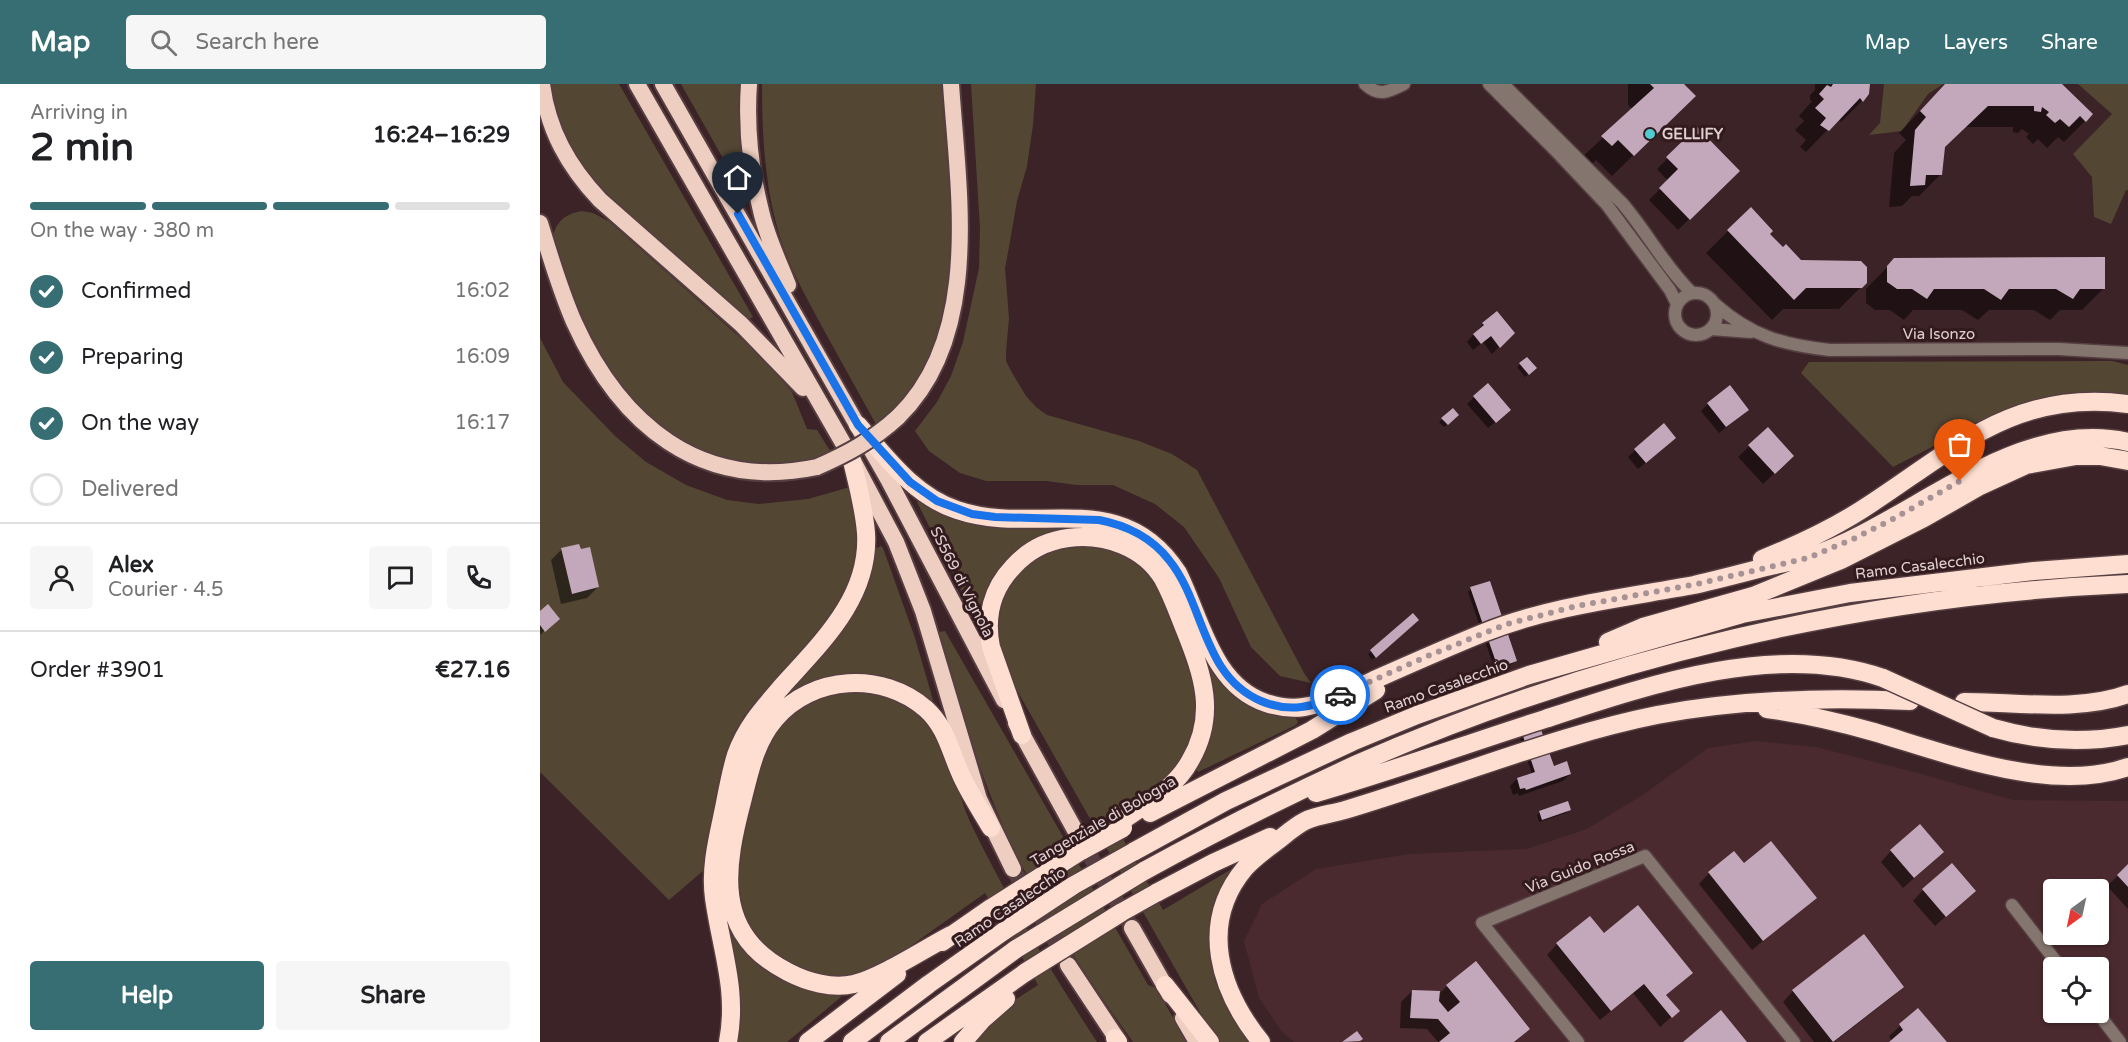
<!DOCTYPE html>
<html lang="en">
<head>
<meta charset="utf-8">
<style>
	body { margin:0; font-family:"Varela Round",sans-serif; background:#f6f6f6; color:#202124; height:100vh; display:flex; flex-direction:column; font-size:22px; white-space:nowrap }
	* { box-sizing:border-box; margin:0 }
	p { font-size:20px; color:#757577 }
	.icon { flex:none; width:33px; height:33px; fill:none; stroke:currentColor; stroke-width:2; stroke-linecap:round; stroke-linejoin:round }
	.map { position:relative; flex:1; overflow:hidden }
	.side { display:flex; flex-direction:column; background:#fff; width:540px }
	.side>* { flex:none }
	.needle { width:39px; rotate:213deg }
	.fabs { position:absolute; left:1503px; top:795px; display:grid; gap:12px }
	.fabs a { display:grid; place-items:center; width:66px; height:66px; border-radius:6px; background:#fff; box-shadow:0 2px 4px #0004; font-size:30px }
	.pin { position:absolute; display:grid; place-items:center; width:51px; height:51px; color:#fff; margin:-62px -26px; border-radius:50% 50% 50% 0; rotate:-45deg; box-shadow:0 0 6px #0007 }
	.pin .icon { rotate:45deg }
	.courier { position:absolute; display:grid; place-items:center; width:60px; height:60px; margin:-30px; border:4px solid #1a73e8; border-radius:50%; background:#fff; color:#222; box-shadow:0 2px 8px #0007 }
	.overview em { font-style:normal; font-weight:700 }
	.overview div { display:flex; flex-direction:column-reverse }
	.overview { display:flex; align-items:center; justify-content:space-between; height:102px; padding:0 30px }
	h1 { font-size:39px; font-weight:700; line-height:45px }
	.bar { display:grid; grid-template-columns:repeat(4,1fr); gap:9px 6px; align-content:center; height:72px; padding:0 30px }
	.bar i { height:8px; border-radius:4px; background:#e0e0e0 }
	.bar .current { background:#366e73 }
	.bar p { grid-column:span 4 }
	.line { display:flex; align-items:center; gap:15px; padding:0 30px; border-top:2px solid #e0e0e0 }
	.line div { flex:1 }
	.round { display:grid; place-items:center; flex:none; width:63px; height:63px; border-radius:6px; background:#f6f6f6 }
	ol { padding:0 30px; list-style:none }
	li { display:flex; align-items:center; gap:18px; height:66px }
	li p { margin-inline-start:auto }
	li .icon { padding:6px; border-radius:50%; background:#366e73; color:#fff; stroke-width:4 }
	li:last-child { color:#757577 }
	li i { width:33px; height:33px; border:3px solid #e0e0e0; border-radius:50% }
	.action { display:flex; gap:12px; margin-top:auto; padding:12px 30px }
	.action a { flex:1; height:69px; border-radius:6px; background:#366e73; color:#fff; font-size:24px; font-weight:700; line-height:69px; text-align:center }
	.action a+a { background:#f6f6f6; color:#202124 }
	header { display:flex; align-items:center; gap:36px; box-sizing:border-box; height:84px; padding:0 30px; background:#366e73; color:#fff }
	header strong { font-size:28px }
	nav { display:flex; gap:33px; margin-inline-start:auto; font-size:21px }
	.search { width:420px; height:54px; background:#f6f6f6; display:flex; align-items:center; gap:15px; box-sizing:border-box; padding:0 21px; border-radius:6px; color:#757577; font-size:22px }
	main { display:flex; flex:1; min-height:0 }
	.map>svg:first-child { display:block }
</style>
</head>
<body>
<header>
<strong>Map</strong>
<div class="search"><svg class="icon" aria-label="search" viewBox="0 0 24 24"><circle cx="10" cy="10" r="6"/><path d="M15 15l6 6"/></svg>Search here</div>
<nav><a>Map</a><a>Layers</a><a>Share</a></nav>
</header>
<main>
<section class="side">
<div class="overview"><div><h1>2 min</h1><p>Arriving in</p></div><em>16:24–16:29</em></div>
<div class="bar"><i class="current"></i><i class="current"></i><i class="current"></i><i></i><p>On the way · 380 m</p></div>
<ol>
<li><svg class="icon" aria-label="check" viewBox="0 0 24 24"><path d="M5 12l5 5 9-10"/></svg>Confirmed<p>16:02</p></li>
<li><svg class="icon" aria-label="check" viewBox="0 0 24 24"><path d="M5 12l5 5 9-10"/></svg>Preparing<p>16:09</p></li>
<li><svg class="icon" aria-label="check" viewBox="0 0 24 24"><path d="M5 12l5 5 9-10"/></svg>On the way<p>16:17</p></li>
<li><i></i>Delivered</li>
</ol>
<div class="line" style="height:108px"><a class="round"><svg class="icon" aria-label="person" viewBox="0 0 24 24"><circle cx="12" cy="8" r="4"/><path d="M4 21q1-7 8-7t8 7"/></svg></a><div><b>Alex</b><p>Courier · 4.5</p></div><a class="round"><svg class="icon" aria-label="chat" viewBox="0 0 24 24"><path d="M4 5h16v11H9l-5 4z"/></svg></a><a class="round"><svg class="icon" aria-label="phone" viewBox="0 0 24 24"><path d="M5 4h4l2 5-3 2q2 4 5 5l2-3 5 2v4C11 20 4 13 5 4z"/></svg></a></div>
<div class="line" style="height:78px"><div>Order #3901</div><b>€27.16</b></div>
<div class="action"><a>Help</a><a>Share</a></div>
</section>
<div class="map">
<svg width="1588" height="958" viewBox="0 0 1588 958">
	<rect width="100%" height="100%" fill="#3c2327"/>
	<path fill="#4a2a2e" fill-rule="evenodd" d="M1216 657 1276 663 1374 688 1473 716 1588 717V958H754L742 948 719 914 704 857 722 820 776 785 869 770 987 765 1047 745 1104 710 1168 664ZM1514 806H1558V850H1514ZM1514 884H1558V928H1514Z"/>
	<path fill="#534733" d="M8 0H79L213 233 207 236 53 100 26 60Z
		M141 0H199L203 79 208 112 205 113Z
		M222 0H401C409 83 422 167 398 249 392 272 383 295 367 314 359 325 347 333 337 342 320 311 303 281 286 250 270 220 253 191 242 159 225 108 222 53 222 0Z
		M431 0H496L493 41 487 82 477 117 467 174 465 184 469 234 466 268V277L471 287 486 312 496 323 507 331 599 357 632 370 657 386 764 589 771 599 740 592 711 563 679 494 644 443 615 420 573 401H537L506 397H446L420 389 389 367 375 347 397 318 411 292 423 258 439 184 440 144Z
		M1344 0H1403L1388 10 1362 47 1329 51 1340 39Z
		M1538 0H1588V106H1586L1571 140 1554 133 1552 93 1533 70 1572 30Z
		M42 127 53 129 70 138 214 266 233 286 252 308 267 345 277 346 292 370 256 380H205L151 366 91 320 43 245 12 158C14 139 24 130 42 127Z
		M0 254 23 298 75 352 106 378 146 401 187 416 219 420 268 415 310 403 317 436 318 463 314 489 303 518 204 632 195 651 171 745 164 786 129 816 0 688Z
		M1572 277 1588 281V313L1515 311 1454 331 1353 383 1261 289 1269 278Z
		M380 417C437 450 482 442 544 442 508 448 478 457 457 489 450 500 446 512 439 522L433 525 430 524 377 418Z
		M545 461C560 463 575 466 588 474 597 480 606 488 612 496 625 513 656 586 657 606 659 630 653 665 637 684 619 706 594 719 570 732L623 826 690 786 692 788 673 880 675 897 682 913 692 933 710 958H677L466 587C460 571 453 551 456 533 462 502 486 473 517 464 526 462 536 462 545 461Z
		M341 462 343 464 375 554 393 616 391 617 366 602 352 596 321 591 233 626 303 546 313 530 320 517 335 465Z
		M405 547 608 901 616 904 647 958H593C536 879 482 796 448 705 428 654 415 600 399 548Z
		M670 581C684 606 706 626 736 631 742 632 749 632 755 633L758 638 756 641 658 688 655 684C668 644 680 626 668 582Z
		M302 608C334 609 366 613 389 639 408 662 418 712 431 740 468 816 511 888 557 958H430L470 919 498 901 445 809 337 886 294 895 260 887 217 857 200 827 196 778 222 676 235 649 256 627 285 612Z
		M191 840C213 890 248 906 299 909L301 913 247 958H196C205 919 196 881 188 843Z"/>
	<path fill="#0007" d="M1088 0H1143L1154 12 1072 92 1056 76 1049 83 1041 74 1093 26 1088 21Z
		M1275 0H1329L1322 17 1301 38 1298 35 1266 68 1260 63 1266 56 1255 46 1264 37 1259 32 1272 17 1270 16V11L1275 6Z
		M1406 0H1520L1545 37 1524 58 1518 53 1507 64 1498 55 1493 60 1486 53 1489 50 1482 45 1478 49 1473 48V43H1425L1403 64 1400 91 1379 112H1372L1362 122 1349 123 1354 69 1366 56 1359 49Z
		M1157 45 1198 87 1138 146 1109 116 1128 97 1117 85Z
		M1210 125 1228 150 1243 165 1261 178 1321 203 1299 225H1243L1232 236 1166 169Z
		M1354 176 1563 205 1542 226H1520L1510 236 1494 226H1449L1438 236 1422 226H1373L1364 236 1350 226H1335L1326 219V205Z
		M957 229 973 249 952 270 943 258 933 266 927 258 943 240Z
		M987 275 995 284 985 293 977 283Z
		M934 313 962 333 948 344 927 320Z
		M1168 320 1200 332 1179 349 1161 327Z
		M912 326 917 331 904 343 899 338Z
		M1123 341 1127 361 1098 385 1088 373Z
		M1227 345 1241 383 1223 400 1198 373Z
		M22 465 58 503 47 514 21 520 11 476Z
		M931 505 975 577 972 580 955 586 928 508Z
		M0 529 18 534 0 551Z
		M873 531 874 539 832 576 828 570Z
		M982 648 1013 683 1030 690 1023 697 979 712 978 709 973 711 970 702 977 695 992 690 979 651Z
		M1029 726 1026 729 999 738 997 731 1000 728Z
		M1351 767 1391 779 1363 804 1341 778Z
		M1204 781 1275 814 1212 866 1159 800 1169 789Z
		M1588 782V825L1567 802Z
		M1383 806 1423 817 1395 842 1373 817Z
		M1063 851 1151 889 1125 912 1138 927 1120 943 1093 909 1060 936 1007 871 1017 860Z
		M907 902 988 945 975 958H898L887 945 860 944 861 918 872 907 898 911Z
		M1362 903 1352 913 1294 958H1274L1243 918 1253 907Z
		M1378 926 1405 958H1352L1349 952Z"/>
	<path fill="#c2a8ba" d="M1110 0H1144L1156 12 1094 72 1078 56 1072 62 1061 52 1114 4Z
		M1293 0H1330L1329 10 1323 18 1320 14 1289 47 1280 41 1286 34 1275 24 1284 15 1279 10 1287 1 1291 3Z
		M1405 0H1522L1553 30 1546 38 1540 32 1529 43 1520 35 1515 39 1506 31 1509 28 1502 23 1501 28 1494 27V22H1448L1405 63 1402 91H1386L1385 101 1370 102 1375 46 1386 33 1380 27Z
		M1157 43 1200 87 1150 136 1119 104 1138 85 1126 73Z
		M1211 123 1233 147 1230 150 1243 163 1246 160 1261 176 1321 177 1327 183V199L1322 204H1266L1254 216 1187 146Z
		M1565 173V205H1540L1533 215 1516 205H1469L1461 216 1444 205H1394L1387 215 1372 205H1357L1347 198V182L1354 174Z
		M957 227 975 249 960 264 951 252 941 260 933 250 944 241 942 239Z
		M987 273 997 284 989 291 979 279Z
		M948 299 971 326 956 339 933 312Z
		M1190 301 1209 326 1186 343 1167 319Z
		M913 324 919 331 908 341 901 334Z
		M1124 339 1136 354 1106 379 1094 365Z
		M1228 343 1254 372 1235 390 1208 361Z
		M39 460 41 465 50 463 59 503 32 510 21 464Z
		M950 497 977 577 958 584 930 503Z
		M8 520 20 535 5 548 0 541V527Z
		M873 529 879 536 836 574 830 566Z
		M999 640 1014 682 1027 677 1031 690 986 706 985 704 980 705 977 694 995 688 981 646Z
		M1028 717 1031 726 1002 736 999 727Z
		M1380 740 1404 768 1374 794 1350 766Z
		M1231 757 1277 814 1223 857 1168 788 1194 767 1204 779Z
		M1412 779 1436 807 1406 833 1382 805Z
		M1588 780V803L1577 791Z
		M1098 821 1153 889 1126 911 1140 927 1132 934 1104 900 1071 927 1016 859 1050 832 1064 849Z
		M1324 850 1364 903 1293 958 1252 906Z
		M936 877 990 945 974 958H899L910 949 898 935 870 934 872 906 900 907 899 917 908 928 920 918 906 901Z
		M1378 924 1407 958H1349L1363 946 1359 940Z
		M1181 926 1207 958H1143Z
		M817 947 823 955 820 957 802 958Z"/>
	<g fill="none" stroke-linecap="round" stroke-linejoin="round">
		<path stroke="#553d41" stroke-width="16" stroke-dasharray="16 8" stroke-linecap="butt" d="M536 748 592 844
			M473 785 527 877"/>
		<g stroke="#563f42" stroke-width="15">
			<path id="minor" d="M825 0C839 13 848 8 864 0
				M949 0 1015 66 1067 121 1130 206 1137 220
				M963 0 1082 119C1107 148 1125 183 1152 209
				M1135 230a21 21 0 1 1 42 0a21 21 0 1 1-42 0Z
				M1175 220C1211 252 1243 261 1290 266L1519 265 1588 269
				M1171 245 1211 248
				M1472 821 1521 884
				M1557 928 1580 958
				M1038 958 942 839 1105 772 1254 958"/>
		</g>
		<g stroke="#563f42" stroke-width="20">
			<path id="trunk" d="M2 0C8 46 28 82 60 116L201 240 263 304
				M97 0 311 373 356 458 383 527 439 715 473 785
				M123 0 348 395 464 616
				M209 0C206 42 211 89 222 131 228 155 239 178 248 201
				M0 139C10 172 20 206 34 238 80 340 160 408 277 383
				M358 333C443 251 418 106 411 0
				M476 639 536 748
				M592 844 630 911
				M528 881 579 958
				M643 934 657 958"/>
		</g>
		<g stroke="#563f42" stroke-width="21">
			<path id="motorway" d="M318 341C346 373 374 412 417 426 496 453 581 401 638 489 661 535 672 601 726 619 738 623 751 625 764 623 788 619 811 607 834 596 870 580 906 564 943 549 1010 522 1083 514 1154 501 1176 496 1199 490 1222 484 1237 480 1254 478 1269 473 1372 439 1475 332 1588 358
				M1222 475C1260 460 1298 442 1332 419 1417 363 1477 305 1588 320
				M1068 558 1103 543 1213 512 1301 476 1384 434 1440 402 1486 381 1536 372H1560L1588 377
				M1424 618C1475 618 1540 628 1588 610
				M1227 625C1264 630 1299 638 1334 648 1408 670 1512 710 1588 683
				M1453 644C1498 657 1542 660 1588 651
				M482 651 451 563C445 533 452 505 473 483 488 466 506 457 528 454 564 449 604 463 623 495 632 511 638 529 645 546 663 591 677 631 650 677 635 705 604 721 579 739
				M776 709C853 687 929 659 1005 635 1108 601 1236 557 1343 594
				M610 729 772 646 836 606
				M593 768 686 717 812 658 877 631 989 591 1202 530 1310 509 1494 487 1588 480
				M604 787C673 749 745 713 817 680 1057 574 1326 511 1588 500
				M616 809 673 779 730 753
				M411 851C384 865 342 893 314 900 292 905 267 898 248 888 172 850 185 782 203 714 210 686 216 657 235 635 272 591 343 587 386 625 407 644 410 668 422 693 430 710 441 727 451 744
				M402 858 451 824
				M625 901 670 958
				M575 954 578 958
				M188 958C198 906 181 865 174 814 170 785 177 757 183 729 187 710 190 690 196 671 206 642 225 622 244 600 283 557 330 512 326 449 324 423 317 398 311 373
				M268 958 357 890
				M312 958 389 900 464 847
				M349 958 476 865
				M387 958 486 888
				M423 958 442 936 466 915
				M721 958C680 907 658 840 705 784 714 774 725 766 736 758 745 751 755 742 765 737 777 731 792 730 805 726 835 717 865 707 895 697 968 673 1042 646 1117 631 1201 615 1286 613 1370 617"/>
		</g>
		<use href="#minor" stroke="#84756e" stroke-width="12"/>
		<use href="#trunk" stroke="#eecec0" stroke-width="16"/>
		<use href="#motorway" stroke="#fdded0" stroke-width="18"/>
		<g stroke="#563f42" stroke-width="20" stroke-linecap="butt">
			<path id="trunk-bridge" d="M277 383C307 370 333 356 358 333"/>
		</g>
		<g stroke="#563f42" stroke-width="21" stroke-linecap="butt">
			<path id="motorway-bridge" d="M1343 594 1453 644
				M451 824 541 767 583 744
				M464 847 534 801 593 768
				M476 865 604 787
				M486 888 582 828 616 809"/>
		</g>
		<use href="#trunk-bridge" stroke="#eecec0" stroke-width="16"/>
		<use href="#motorway-bridge" stroke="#fdded0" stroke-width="18"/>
	</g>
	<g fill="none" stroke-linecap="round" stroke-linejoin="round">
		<path stroke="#a79396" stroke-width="6" stroke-dasharray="0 10.8" d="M800 611 890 571 967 540 1037 522 1157 500 1268 474 1313 455 1353 435 1420 397"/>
		<path stroke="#1a73e8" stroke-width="8" d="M198 130 318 341 370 398 397 417 432 430 455 433 559 436C586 441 612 454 629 476 665 520 662 592 721 617 749 629 774 623 800 611"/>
	</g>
	<circle fill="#51ccd3" stroke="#321a1d" stroke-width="2" cx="1110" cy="50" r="6"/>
	<g text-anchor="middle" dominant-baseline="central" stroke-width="6" stroke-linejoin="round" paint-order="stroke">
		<g font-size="15" font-weight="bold" fill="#e1d0d2" stroke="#321a1d" text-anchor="start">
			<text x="1122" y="50">GELLIFY</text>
		</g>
		<g font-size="15" fill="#e1d0d2" stroke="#321a1d">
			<text x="1399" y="250">Via Isonzo</text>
			<text transform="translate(1380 482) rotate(-7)">Ramo Casalecchio</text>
			<text transform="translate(422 498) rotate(63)">SS569 di Vignola</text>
			<text transform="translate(906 602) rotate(-20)">Ramo Casalecchio</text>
			<text transform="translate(563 737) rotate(-30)">Tangenziale di Bologna</text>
			<text transform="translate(1040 783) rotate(-22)">Via Guido Rossa</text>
			<text transform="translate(470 823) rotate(-34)">Ramo Casalecchio</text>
		</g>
	</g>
</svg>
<div class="fabs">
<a><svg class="needle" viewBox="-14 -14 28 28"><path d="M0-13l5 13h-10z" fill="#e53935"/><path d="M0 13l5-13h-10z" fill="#757577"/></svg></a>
<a><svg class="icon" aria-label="locate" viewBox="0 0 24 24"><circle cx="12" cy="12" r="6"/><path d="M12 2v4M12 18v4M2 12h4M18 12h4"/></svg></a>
</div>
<div class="pin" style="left:1420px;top:397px;background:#ea580c"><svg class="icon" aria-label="bag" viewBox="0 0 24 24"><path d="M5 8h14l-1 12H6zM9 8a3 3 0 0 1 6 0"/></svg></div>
<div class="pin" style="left:198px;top:130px;background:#1f2937"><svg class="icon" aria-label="home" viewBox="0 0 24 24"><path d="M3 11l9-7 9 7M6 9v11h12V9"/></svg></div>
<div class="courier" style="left:800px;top:611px"><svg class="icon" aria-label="car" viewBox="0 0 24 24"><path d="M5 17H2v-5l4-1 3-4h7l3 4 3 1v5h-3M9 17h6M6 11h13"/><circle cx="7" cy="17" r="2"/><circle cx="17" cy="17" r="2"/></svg></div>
</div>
</main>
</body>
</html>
